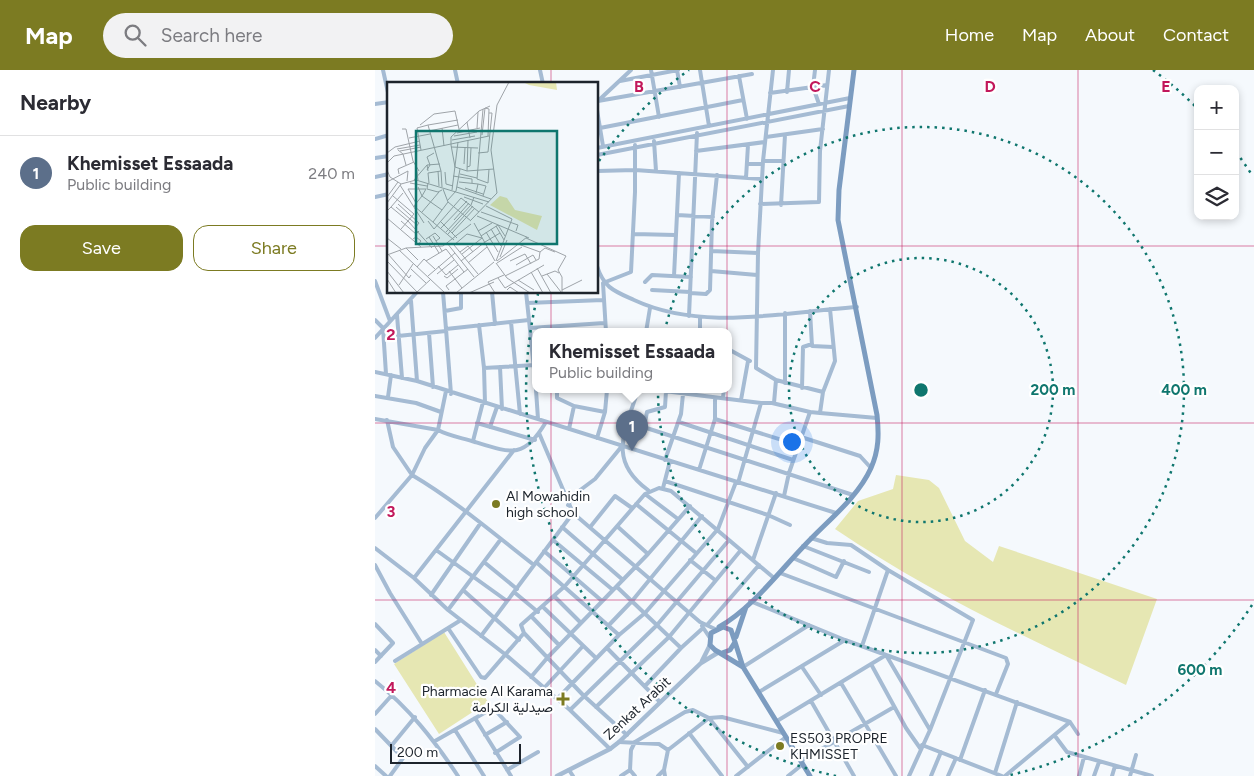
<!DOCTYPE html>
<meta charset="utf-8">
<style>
body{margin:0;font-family:Figtree,Vazirmatn,sans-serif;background:#f2f2f3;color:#2b2b33}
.controls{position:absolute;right:15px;top:15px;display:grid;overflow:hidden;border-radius:10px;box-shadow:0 2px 8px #0003}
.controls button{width:45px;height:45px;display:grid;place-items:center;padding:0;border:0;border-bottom:1px solid #e1e1e2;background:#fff;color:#2b2b33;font:25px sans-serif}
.scale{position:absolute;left:15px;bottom:12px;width:131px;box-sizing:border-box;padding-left:5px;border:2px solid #1d242c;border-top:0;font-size:14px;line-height:18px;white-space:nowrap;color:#1d242c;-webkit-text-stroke:4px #fff;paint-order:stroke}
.you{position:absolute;left:416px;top:371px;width:18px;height:18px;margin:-12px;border:4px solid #fff;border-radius:50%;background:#1a73e8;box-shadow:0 0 0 8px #1a73e833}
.badge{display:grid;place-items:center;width:32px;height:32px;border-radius:50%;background:#7c7b22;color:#fff;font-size:16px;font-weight:700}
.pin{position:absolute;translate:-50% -41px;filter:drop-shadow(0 1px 2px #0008)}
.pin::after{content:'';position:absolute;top:26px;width:18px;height:15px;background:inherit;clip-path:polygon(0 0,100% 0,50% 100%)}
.popup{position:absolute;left:157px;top:258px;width:200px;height:65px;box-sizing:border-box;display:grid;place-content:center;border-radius:10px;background:#fff;filter:drop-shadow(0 1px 4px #0005);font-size:16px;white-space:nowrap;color:#7c7c81}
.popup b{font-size:19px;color:#2b2b33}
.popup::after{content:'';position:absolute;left:50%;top:100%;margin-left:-10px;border:10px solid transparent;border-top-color:#fff}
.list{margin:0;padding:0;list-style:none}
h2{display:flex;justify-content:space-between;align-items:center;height:65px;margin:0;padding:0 20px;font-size:21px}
h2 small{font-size:16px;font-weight:400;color:#7c7c81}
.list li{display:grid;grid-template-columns:32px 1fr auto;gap:15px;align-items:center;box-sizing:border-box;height:75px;padding:0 20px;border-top:1px solid #e1e1e2}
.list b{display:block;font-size:19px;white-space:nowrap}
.list p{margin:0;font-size:16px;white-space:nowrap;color:#7c7c81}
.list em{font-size:16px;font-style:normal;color:#7c7c81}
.actions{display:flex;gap:10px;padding:15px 20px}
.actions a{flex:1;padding:11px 0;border:1px solid #7c7b22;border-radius:15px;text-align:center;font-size:18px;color:#7c7b22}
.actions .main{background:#7c7b22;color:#fff}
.icon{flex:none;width:28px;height:28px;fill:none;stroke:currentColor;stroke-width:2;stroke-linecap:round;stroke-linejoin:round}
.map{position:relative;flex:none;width:879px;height:706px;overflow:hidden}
header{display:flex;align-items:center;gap:30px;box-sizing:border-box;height:70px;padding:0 25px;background:#7c7b22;color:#fff}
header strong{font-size:24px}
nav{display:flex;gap:28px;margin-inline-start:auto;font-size:18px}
.search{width:350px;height:45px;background:#f2f2f3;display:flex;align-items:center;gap:12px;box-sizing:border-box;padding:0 18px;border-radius:28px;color:#7c7c81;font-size:19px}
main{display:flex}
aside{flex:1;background:#fff}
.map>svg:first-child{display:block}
</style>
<header>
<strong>Map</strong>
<div class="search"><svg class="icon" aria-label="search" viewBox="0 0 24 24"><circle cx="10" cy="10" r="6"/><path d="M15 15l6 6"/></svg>Search here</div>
<nav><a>Home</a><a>Map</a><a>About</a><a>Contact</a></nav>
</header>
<main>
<aside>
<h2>Nearby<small></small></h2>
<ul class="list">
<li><span class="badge" style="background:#5c6f8a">1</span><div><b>Khemisset Essaada</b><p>Public building</p></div><em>240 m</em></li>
</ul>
<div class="actions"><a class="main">Save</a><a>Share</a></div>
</aside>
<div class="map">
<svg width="879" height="706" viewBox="0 0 879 706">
<rect width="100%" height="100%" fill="#f5f9fd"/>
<path fill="#e6e7b3" d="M 521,405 L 554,410 L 564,418 L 590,471 L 618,492 L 624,476 L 782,529 L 751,615 C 650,567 553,522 460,459 L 483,431 L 518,419 Z
M 69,562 L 113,632 L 64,664 L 19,594 Z"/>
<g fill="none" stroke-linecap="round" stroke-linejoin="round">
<path stroke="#a5bbd3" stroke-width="4" d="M 8,0 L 14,27
M 80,0 L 83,14
M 165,0 L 168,14
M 276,0 L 284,47
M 302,0 L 305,17
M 325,0 L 334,56
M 398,0 L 388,91 L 383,183 L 381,298 L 401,310 L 448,322 L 460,291 L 455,239
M 440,0 L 438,17 L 444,34
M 364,6 L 372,49
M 245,11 L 303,0
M 412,22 L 414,0
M 395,23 L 452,15
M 224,30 L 256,0
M 223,31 L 377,4
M 0,34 L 14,32
M 222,40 L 228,76
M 225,58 L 368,30
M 391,67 L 448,59
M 0,69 L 14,65
M 279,71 L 281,101
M 222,78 L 475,28
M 321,81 L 390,72
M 222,85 L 474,36
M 0,88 L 14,86
M 388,91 L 408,91
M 372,94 L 388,94
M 222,101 L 260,100 L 387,109
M 0,107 L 14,104
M 371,108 L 373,75
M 0,127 L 14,124
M 385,134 L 444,132 L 445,81 L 454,0
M 406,135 L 410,65
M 302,145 L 338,147
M 259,164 L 300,165
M 336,181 L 383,183
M 222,196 C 229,218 239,221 259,230 C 328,262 409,242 482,237
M 336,201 L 382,205
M 299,206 L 304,103
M 0,211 L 15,251
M 270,212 L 277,205 L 316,207
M 277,220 L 315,222
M 68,222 L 71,259
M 117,222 L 120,254
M 151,222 L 154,250
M 315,223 L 331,224 L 335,220 L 337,152 L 342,105
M 36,231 L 42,311
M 152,233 L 228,230
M 70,241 L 86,238 L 86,222
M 435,241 L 437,276 L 458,277
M 410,243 L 410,313
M 22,245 L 27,308
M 314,246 L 322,63
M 0,250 L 8,258 L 11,304
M 136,252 L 145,344
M 104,255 L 109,298 L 110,333
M 155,258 L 229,253
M 231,262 L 228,213 L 256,202 L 260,122 L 260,75
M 271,262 L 275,238
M 325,262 L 325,247
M 54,263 L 58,317
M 23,266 L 71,261
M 0,268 L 42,222
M 353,279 L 375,291
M 125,297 L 127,339
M 109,298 L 161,295
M 0,302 L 42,311 L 461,443
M 427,318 L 428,277 L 437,274
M 161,320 L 163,349
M 182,320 L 182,328 L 199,336 L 230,342
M 263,320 C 250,361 232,390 273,420
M 281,320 L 386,333 L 363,413
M 71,321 L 63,360 C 74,366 88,368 100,372 C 138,384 149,388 171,352
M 76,324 L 71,259 L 154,250 L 161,319
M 0,326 L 41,333 L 66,342
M 13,327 L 16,305
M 348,327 L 349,320
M 366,330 L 373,291
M 386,333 L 397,333 L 435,342 L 414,403 L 409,426
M 399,333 L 401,310
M 435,342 L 445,343 L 448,322
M 445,343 L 502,348
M 0,349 L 63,360 L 50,378 L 37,405 C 81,431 119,464 159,495
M 340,349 L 423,375
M 253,352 L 478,425
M 304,352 L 418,390
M 102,353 L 160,370
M 115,357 L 122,337
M 269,357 L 272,342 L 290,337 L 291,321
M 194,359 L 199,336
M 164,363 L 198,443 L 325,552 L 340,559
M 426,367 L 485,386 L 496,398
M 222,368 L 230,342 L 232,320
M 98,371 L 108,332
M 290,390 L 306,344 L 308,324
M 324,400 L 340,349 L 340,328
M 290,411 L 393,445 L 415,455
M 288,418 L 295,391
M 270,424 L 303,449
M 261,434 L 321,483
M 193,435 L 200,424 L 220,409 L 247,376
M 0,448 L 37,405 L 18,377 L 12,350
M 216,456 L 240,426 L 257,438
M 187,457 L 248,510
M 243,457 L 273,484
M 436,468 L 452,473 L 476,475 L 513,500 L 598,550 L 555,660 L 534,706
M 178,470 L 238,520
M 428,476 L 494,502
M 0,478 L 39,508 L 73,540 L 131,585 L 195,640 L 235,679
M 61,480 L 132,531
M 169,481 L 227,531
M 418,488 L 461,507 L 469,491
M 315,490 L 340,510
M 378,490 L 401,423
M 109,492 L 142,519
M 161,492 L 244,565
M 0,495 L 15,523 L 47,574
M 405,503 L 631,588 L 633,594 L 621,624
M 39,508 L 139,380
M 242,517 L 306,578 L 270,616
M 88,520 L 144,570
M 139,522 L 163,542
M 56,525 L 105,454
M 179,526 L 206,553
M 375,531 L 470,570 L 695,652 L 703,664
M 168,537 L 221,588
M 73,540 L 126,469
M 156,546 L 184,575
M 0,554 L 18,573 L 0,592
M 234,555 L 257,531 L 327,446
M 332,555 L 384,495
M 327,556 L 335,568
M 73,558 L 106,607 L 110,608 L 149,563 L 146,555 L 190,516 L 270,424 L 284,418 L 296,421 L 399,508
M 149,563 L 208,625 L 252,665
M 106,566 L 198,443
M 487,576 L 513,500
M 232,578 L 285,632
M 306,578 L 328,558
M 0,580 L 6,586
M 20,591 L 86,550
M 496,594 L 531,658 L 545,678
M 368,597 L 434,555
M 427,597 L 446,625
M 156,607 L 173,587 L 273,484 L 315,436
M 0,611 C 34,638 59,670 83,706
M 466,613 L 521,706
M 169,618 L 208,576
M 384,622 L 470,570
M 182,629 L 244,565 L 270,543 L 343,459 L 361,412
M 436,631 L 479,706
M 221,637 L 294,567 L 366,480
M 195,640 L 282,555 L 354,470
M 0,644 L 17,625
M 100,648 L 136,706
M 402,651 L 511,585 L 555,660
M 0,659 L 28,688 L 15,706
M 80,660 L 109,706
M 314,663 L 347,706
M 110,665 L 132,652
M 680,666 L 692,682 L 777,706
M 60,671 L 118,638 L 145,667 L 120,683
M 244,672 L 284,674 L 293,680
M 17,675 L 40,647
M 547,675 L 627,706
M 585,690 L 610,620
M 426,691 L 519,637
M 0,696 L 11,706
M 132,700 L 163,682
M 194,700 L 198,706
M 620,703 L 642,632
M 246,706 L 255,700
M 260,706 L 255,700 L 256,680 L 260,672 L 310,642 L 318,640 L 334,648 L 373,697
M 283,706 L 289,700
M 290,706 L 289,700 L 293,680 L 334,648 L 347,647 L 408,663
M 361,706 L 411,667
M 413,706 L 428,694
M 556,706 L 566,682
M 573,706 L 581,688
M 630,706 L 695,652
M 704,706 L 709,687
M 719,706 L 724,692
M 737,706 L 740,696
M 755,706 L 761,685"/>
<path stroke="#a5bbd3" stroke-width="4.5" d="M 327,591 L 335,575
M 182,706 L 235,679 L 244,672 L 326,593 L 344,582"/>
<path stroke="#7c9cc0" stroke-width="5" d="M 344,557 C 377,538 403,503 429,476 C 452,451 482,429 496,398 C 504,380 504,364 502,345 L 463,150 L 464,120 L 479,0
M 361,567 L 371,537
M 360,572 L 368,597 L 435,706
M 347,583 L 355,580 L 360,572 L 356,560 L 348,557 L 336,563 L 335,575 L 340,580 L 368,597"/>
</g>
<path fill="none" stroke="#c2185b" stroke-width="1" stroke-opacity="0.55" d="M 176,0 L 176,14M 352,0 L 352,706M 527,0 L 527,706M 703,0 L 703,706M 0,176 L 14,176M 222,176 L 879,176M 176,222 L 176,706M 0,353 L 879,353M 0,530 L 879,530"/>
<g fill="none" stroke="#0f766e" stroke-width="2.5" stroke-dasharray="2.5 5">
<circle cx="546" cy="320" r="132"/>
<circle cx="546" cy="320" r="263"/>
<path d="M877 535A395 395 0 0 1 631 706M461 706A395 395 0 0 1 163 224M224 91A395 395 0 0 1 314 0M778 0A395 395 0 0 1 820 36M861 82A395 395 0 0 1 877 105"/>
</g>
<g fill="#7c7b22" stroke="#fff" stroke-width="2">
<circle cx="121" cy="434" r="5"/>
<path d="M185.5 621.5h5v5h5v5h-5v5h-5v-5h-5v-5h5z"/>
<circle cx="405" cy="676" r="5"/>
</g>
<g text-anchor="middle" stroke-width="4.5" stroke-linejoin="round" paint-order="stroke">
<g font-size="14" fill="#1d242c" stroke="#fff" text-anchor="start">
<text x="131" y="431">Al Mowahidin<tspan x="131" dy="16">high school</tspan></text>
<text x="178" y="626" text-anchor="end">Pharmacie Al Karama<tspan x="178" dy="16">صيدلية الكرامة</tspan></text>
<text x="415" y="673">ES503 PROPRE<tspan x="415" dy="16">KHMISSET</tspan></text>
</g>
<g font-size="14" fill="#1d242c" stroke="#fff">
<text transform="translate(262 638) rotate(-43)" y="5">Zenkat Arabit</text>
</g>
</g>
<g transform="translate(12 12)">
<rect width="211" height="211" fill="#f5f9fd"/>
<path d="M 136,0 L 169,0 L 170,8 L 142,3 ZM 113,114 L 120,116 L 128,128 L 155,134 L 150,148 L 103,123 Z" fill="#e6e7b3"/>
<path fill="none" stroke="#9fa4a9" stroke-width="1" d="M 103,24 L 92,29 L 64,55 L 64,63 L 68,85 L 80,89 L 107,87M 98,26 L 102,27 L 101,54M 96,27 L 90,97 L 101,101 L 102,87M 80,40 L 83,56M 33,43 L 47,32 L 68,29 L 72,47M 41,43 L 71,38M 55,46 L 57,64M 90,46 L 91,30M 15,47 L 19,47 L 26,79 L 32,89M 42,49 L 71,43M 70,51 L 93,46M 95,53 L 98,26M 67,54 L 90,50M 22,56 L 43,52M 65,58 L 88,54M 64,62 L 102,54M 64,65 L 91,66M 10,67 L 33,63M 11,68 L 16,72 L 19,83M 34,68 L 30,46 L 41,43 L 54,89M 13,69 L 34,65M 0,71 L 8,65 L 33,59M 91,71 L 101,70 L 105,31 L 102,31M 0,81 L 7,74 L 64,62M 77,82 L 78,66M 29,83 L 31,98M 80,85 L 83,84 L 84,66M 0,88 L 3,95 L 14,102M 40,88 L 43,83 L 40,75 L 47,71M 41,89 L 40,83 L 53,82M 51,89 L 52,104M 80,89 L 81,58M 58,90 L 59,102 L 66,104M 12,92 L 11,87 L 27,80M 73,92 L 90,96M 66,94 L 85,97 L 85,101M 27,98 L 40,83M 0,100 L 21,89 L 20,99M 72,100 L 91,102 L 89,111M 23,101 L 40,104M 41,101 L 40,107 L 51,110 L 55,108M 42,101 L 41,91 L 54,89 L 55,105M 91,102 L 99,104 L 96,114M 13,103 L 37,141M 31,105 L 35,114 L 27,124 L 67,158M 70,105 L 104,117M 78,106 L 96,112M 21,107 L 39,107 L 35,114 L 55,128M 21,107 L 29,121M 56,107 L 61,120 L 84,139M 65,108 L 71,60M 6,114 L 27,132 L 14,147M 0,115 L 11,100M 77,115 L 96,122M 60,119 L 69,109 L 73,87M 0,121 L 14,102 L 29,98 L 102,120M 11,122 L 32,141 L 28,146M 99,124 L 125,137 L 109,179M 4,125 L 16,111M 9,125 L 30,143M 0,129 L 4,125 L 21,139 L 45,166M 35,130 L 52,110M 94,130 L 131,143 L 129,149M 90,134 L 142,156M 0,136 L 34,165M 67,138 L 82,121M 84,138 L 110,111 L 104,68 L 110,23 L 122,0M 14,139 L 29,152 L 32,149M 41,139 L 47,147 L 74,116 L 92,130M 53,139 L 70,156M 46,140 L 61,120M 87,141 L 108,179M 109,144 L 117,158M 54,146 L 80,119M 104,147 L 114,164M 91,149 L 105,141M 59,150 L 84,123 L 87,115M 99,150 L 111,170M 65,151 L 88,126M 61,152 L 86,124M 46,154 L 55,169M 94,154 L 111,143 L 118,154M 42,155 L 52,171M 0,156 L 14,167M 139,156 L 179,174 L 171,188 L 175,195 L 175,211M 26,157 L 29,155 L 34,159 L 31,163M 39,157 L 48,151 L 53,156 L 49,159M 98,160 L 113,151M 60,161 L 87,195M 131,162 L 153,170 L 158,166 L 168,170M 67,163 L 91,192M 67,163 L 80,152 L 95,156M 19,166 L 31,178M 12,168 L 58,211M 73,170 L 81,164 L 86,170M 1,172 L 22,196 L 24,193M 75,172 L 95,156M 0,173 L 19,166 L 56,164 L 84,142M 113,175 L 120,158M 0,179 L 31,211M 39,179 L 59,167 L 77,190M 74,179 L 98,160M 110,179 L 140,155M 123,179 L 138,172 L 144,182M 81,181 L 100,165M 109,181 L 120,196 L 143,211M 110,181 L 135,165M 129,183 L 146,173 L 149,178M 51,184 L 59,193 L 71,183M 30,185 L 37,177 L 48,187M 150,186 L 164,211M 24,187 L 39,201M 0,189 L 17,211M 62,189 L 75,206M 144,190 L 156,211M 50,192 L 67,178M 160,192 L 174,210M 41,194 L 68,171M 57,194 L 60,196 L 71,187M 118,194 L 152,177 L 153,170M 155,194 L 168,189 L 172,191M 111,196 L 118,206 L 157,183M 0,197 L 9,211M 131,198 L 147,208M 12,203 L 26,182M 62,208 L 59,204 L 81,187M 120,208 L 123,205 L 132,211M 175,208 L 195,198M 29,211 L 44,197M 69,211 L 107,180M 82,211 L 107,200M 108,211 L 101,200 L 117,193"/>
<path fill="#0f766e" fill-opacity="0.15" stroke="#0f766e" stroke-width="2.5" d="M 29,49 L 170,49 L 170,162 L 29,162 Z"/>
<rect width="211" height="211" fill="none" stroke="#1d242c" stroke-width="2.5"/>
</g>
<g font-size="16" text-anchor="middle" font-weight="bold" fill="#c2185b" stroke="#fff" stroke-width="4.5" stroke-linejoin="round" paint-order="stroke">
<text x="264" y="22">B</text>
<text x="440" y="22">C</text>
<text x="615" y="22">D</text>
<text x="791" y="22">E</text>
<text x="16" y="270">2</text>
<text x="16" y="447">3</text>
<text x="16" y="623">4</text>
</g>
<circle cx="546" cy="320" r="8" fill="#0f766e" stroke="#fff" stroke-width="2.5"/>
<g font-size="15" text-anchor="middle" font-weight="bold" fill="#0f766e" stroke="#fff" stroke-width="4.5" stroke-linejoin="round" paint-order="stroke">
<text x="678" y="325">200 m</text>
<text x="809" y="325">400 m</text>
<text x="825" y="605">600 m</text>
</g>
</svg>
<div class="controls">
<button>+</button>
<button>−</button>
<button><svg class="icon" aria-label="layers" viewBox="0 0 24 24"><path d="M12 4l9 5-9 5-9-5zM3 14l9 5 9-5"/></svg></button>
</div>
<div class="scale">200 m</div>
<div class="you"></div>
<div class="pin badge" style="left:257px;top:381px;background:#5c6f8a">1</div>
<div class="popup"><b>Khemisset Essaada</b>Public building</div>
</div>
</main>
